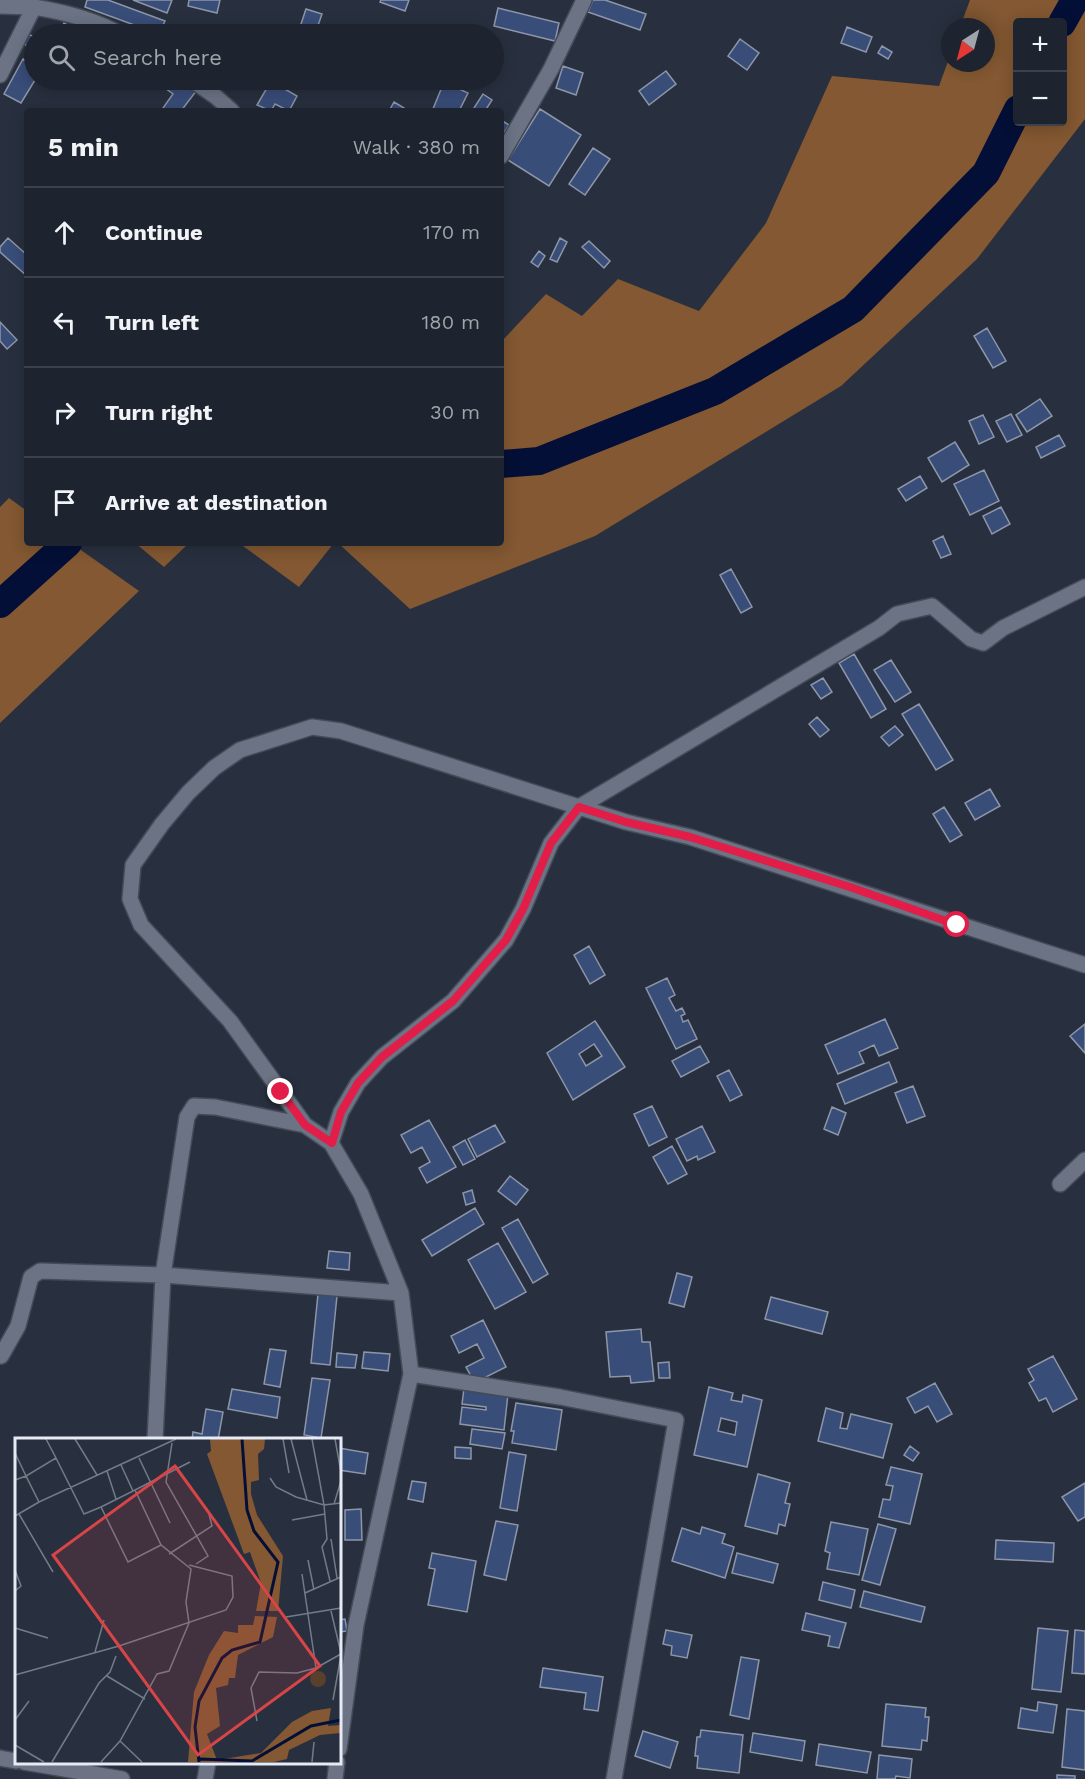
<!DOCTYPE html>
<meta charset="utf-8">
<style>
body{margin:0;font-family:"Work Sans",sans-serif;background:#262c37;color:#f1f3f6}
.controls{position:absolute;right:18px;top:18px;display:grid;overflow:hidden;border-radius:6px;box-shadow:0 3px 15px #0003}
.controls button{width:54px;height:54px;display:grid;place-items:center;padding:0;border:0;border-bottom:2px solid #3c414b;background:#1e242f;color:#f1f3f6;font:30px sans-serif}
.compass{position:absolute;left:941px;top:18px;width:54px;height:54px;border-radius:50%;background:#1e242f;box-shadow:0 3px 15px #0003;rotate:216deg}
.stop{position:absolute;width:18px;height:18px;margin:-14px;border:4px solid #e11d48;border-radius:50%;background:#fff}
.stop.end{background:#e11d48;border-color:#fff;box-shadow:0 2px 6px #0008}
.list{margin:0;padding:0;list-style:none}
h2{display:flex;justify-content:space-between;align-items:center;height:78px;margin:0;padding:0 24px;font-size:26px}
h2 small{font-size:20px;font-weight:400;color:#a1a4aa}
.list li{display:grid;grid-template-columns:39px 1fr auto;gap:18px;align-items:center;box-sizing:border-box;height:90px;padding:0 24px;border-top:2px solid #3c414b}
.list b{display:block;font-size:22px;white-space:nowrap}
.list em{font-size:20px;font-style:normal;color:#a1a4aa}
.icon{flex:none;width:33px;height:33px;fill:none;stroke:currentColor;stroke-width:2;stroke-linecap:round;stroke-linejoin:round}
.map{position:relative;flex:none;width:1085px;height:1779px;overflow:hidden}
.search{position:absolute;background:#1e242f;box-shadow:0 3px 15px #0003;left:24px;top:24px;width:480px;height:66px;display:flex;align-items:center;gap:15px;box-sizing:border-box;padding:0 21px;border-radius:33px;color:#a1a4aa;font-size:22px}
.panel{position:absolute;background:#1e242f;box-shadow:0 3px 15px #0003;left:24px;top:108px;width:480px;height:438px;border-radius:6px}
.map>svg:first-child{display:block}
</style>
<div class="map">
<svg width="1085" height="1779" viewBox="0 0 1085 1779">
<rect width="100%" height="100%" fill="#28303f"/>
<path fill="#835832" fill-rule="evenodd" d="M 970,0 L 1085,0 L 1085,119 L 977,259 L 841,386 L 595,536 L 410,609 L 338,543 L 501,543 L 501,342 L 546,294 L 582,316 L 618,279 L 699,311 L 766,223 L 832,76 L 939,86 L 950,56 L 950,63 L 986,63 L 986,27 L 960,27 ZM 1062,22 L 1062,122 L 1018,122 L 1018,22 Z
M 9,498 L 27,511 L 27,543 L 71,543 L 139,591 L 0,723 L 0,507 Z
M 135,543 L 189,543 L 164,567 Z
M 239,543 L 334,543 L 299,587 Z"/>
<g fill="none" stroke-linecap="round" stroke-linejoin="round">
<path stroke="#030f36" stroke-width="28" d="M 1062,23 L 1075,0
M 501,464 L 539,461 L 715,391 L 853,309 L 986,173 L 1018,109
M 0,604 L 68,543"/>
</g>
<path fill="#394d79" stroke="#8d96a8" stroke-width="1.5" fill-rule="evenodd" d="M 87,0 L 108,0 L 165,21 L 159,34 L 85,7 Z
M 133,0 L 172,0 L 167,13 Z
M 189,0 L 220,0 L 217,13 L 188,6 Z
M 381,0 L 409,0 L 405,11 L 380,2 Z
M 593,0 L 605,0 L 646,14 L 640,30 L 588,12 Z
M 498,8 L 559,23 L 555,41 L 494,26 Z
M 306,9 L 322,14 L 315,34 L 299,30 Z
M 64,23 L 79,32 L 77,34 L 57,34 Z
M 847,27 L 872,37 L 866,52 L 841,43 Z
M 29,35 L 34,36 L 34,48 L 30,49 L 25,44 L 26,37 Z
M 740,39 L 759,53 L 747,70 L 728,56 Z
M 882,46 L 892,52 L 888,59 L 878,53 Z
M 23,59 L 34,65 L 35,80 L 21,103 L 4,94 Z
M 563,66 L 583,73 L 576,95 L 556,88 Z
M 666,71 L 676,84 L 649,105 L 639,91 Z
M 154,80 L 182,80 L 197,90 L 181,111 L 167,111 L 163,108 L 173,94 Z
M 271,81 L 297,96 L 289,111 L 275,104 L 271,111 L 257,105 Z
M 444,82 L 468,93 L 459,111 L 437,111 L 433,109 Z
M 483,94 L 492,100 L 485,111 L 472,111 Z
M 394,102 L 409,111 L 389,111 Z
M 540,109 L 581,135 L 549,186 L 508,160 Z
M 501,120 L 509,125 L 501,138 Z
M 593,148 L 610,159 L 585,195 L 569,184 Z
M 8,238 L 27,255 L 27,276 L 0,252 L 0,247 Z
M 560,238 L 567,242 L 557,262 L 550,259 Z
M 589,241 L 610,261 L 604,268 L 582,247 Z
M 539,251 L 545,256 L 538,267 L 531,262 Z
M 0,322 L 17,340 L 7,349 L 0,341 Z
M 987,328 L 1006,361 L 993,368 L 974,336 Z
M 1040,399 L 1052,416 L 1027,432 L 1016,415 Z
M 1011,414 L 1022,435 L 1007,442 L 996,421 Z
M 983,415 L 994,437 L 979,444 L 969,421 Z
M 1059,435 L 1065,446 L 1041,458 L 1036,447 Z
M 955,442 L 969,465 L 942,482 L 928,458 Z
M 984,470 L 999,501 L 970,515 L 954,484 Z
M 920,476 L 927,488 L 906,501 L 898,489 Z
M 1001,507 L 1010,524 L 992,534 L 983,516 Z
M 943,536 L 951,554 L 941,558 L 933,541 Z
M 731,569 L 752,607 L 741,613 L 720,575 Z
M 854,654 L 886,709 L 871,718 L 839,663 Z
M 891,660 L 911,692 L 895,702 L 874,670 Z
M 823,678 L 832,692 L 821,699 L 811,685 Z
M 919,704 L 953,760 L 936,770 L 902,714 Z
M 817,717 L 829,730 L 820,737 L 809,724 Z
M 895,726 L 903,735 L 889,746 L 881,737 Z
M 990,789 L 1000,806 L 975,820 L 965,803 Z
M 944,807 L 962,835 L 950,842 L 933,814 Z
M 589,946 L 605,975 L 590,984 L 574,955 Z
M 667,978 L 675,995 L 669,998 L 676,1011 L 682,1008 L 685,1014 L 681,1016 L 683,1022 L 688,1020 L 697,1039 L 676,1049 L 646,988 Z
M 885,1019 L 898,1048 L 879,1056 L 874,1045 L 859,1052 L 864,1063 L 838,1074 L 825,1045 Z
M 595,1021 L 625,1067 L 573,1100 L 547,1053 ZM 594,1044 L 602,1056 L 586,1066 L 579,1054 Z
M 1085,1024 L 1085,1053 L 1070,1036 Z
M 700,1046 L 709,1062 L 681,1077 L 672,1061 Z
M 889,1062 L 897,1082 L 845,1104 L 837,1084 Z
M 729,1070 L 742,1095 L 730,1101 L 717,1076 Z
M 913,1086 L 925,1116 L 907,1123 L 895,1093 Z
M 652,1106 L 667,1137 L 649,1146 L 634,1114 Z
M 832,1107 L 846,1113 L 838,1135 L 824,1129 Z
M 429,1120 L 456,1167 L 427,1183 L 419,1168 L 430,1162 L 422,1147 L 411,1153 L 401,1135 Z
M 495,1125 L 505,1142 L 477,1157 L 468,1139 Z
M 702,1126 L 715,1152 L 698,1160 L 697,1156 L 687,1161 L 676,1139 Z
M 465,1140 L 475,1159 L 463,1165 L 453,1147 Z
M 672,1146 L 687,1174 L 668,1184 L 653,1157 Z
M 510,1176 L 528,1190 L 516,1205 L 498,1191 Z
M 472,1190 L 475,1202 L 466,1205 L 463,1193 Z
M 475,1208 L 484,1224 L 432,1256 L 422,1240 Z
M 518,1219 L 548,1274 L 533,1283 L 502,1228 Z
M 498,1243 L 526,1292 L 495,1309 L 468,1260 Z
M 329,1251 L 350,1253 L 349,1270 L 327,1268 Z
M 677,1273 L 692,1277 L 684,1307 L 669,1303 Z
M 318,1294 L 337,1296 L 330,1365 L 311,1363 Z
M 771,1297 L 828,1312 L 822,1334 L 765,1319 Z
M 483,1320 L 506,1367 L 482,1379 L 471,1376 L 466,1367 L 484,1358 L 477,1344 L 459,1353 L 451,1336 Z
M 641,1329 L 642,1342 L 650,1342 L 654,1381 L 631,1383 L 630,1376 L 610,1377 L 606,1332 Z
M 270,1349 L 286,1351 L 280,1387 L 264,1384 Z
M 364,1352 L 390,1354 L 388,1371 L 362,1368 Z
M 337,1353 L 357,1355 L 355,1368 L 336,1367 Z
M 1053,1356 L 1077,1399 L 1053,1412 L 1046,1398 L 1039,1401 L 1029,1383 L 1034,1380 L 1028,1369 Z
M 669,1362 L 670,1378 L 659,1378 L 658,1363 Z
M 312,1378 L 330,1380 L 321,1438 L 304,1435 Z
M 935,1383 L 952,1414 L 937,1422 L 928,1406 L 915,1413 L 907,1398 Z
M 709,1387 L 733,1393 L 731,1400 L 742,1402 L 743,1395 L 762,1400 L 747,1467 L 694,1455 ZM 721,1418 L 737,1422 L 735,1435 L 718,1431 Z
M 464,1388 L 508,1394 L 504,1430 L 460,1424 L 462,1407 L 486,1410 L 486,1407 L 462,1404 Z
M 232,1389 L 280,1397 L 277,1418 L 228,1409 Z
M 516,1403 L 562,1410 L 556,1450 L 512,1443 L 514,1431 L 511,1431 Z
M 826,1408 L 843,1413 L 840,1428 L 847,1429 L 851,1414 L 892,1424 L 883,1458 L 818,1441 Z
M 206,1409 L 223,1412 L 218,1440 L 192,1440 L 193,1432 L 202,1434 Z
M 472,1429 L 505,1433 L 502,1449 L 470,1444 Z
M 910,1446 L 919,1453 L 913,1461 L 904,1455 Z
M 455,1447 L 471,1448 L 471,1459 L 455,1458 Z
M 339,1448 L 368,1453 L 365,1474 L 339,1470 Z
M 509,1452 L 526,1455 L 517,1511 L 500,1508 Z
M 891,1467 L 922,1474 L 910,1524 L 879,1517 L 883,1499 L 890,1500 L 893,1486 L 886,1485 Z
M 758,1474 L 790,1483 L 785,1503 L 790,1504 L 785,1526 L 779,1524 L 777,1534 L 745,1526 Z
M 412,1481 L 426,1483 L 423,1502 L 408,1499 Z
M 1085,1483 L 1085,1517 L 1078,1521 L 1062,1497 Z
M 361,1509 L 362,1540 L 345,1540 L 345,1510 Z
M 496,1521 L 518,1525 L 506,1580 L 484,1575 Z
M 831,1522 L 868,1529 L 859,1575 L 827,1569 L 830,1553 L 825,1551 Z
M 878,1524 L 896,1529 L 880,1585 L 862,1580 Z
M 702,1527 L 725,1534 L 722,1543 L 734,1547 L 725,1578 L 672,1561 L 682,1528 L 700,1534 Z
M 996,1540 L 1054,1543 L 1053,1562 L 995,1559 Z
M 432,1553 L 476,1561 L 467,1612 L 428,1605 L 435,1569 L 429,1568 Z
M 737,1553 L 778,1564 L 773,1583 L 732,1573 Z
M 823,1582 L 855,1590 L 851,1608 L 819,1600 Z
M 864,1591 L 925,1607 L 921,1622 L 860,1607 Z
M 806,1613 L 846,1623 L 839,1648 L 828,1646 L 830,1636 L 802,1630 Z
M 345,1619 L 347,1631 L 339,1632 L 339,1620 Z
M 1038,1628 L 1068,1631 L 1061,1692 L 1032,1689 Z
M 666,1630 L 692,1635 L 687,1658 L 671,1655 L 672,1646 L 663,1644 Z
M 1075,1630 L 1085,1631 L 1085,1674 L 1072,1673 Z
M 741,1657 L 759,1660 L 749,1719 L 730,1715 Z
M 543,1668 L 603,1677 L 598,1711 L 584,1709 L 586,1693 L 540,1687 Z
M 1038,1702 L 1057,1705 L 1053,1733 L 1018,1728 L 1021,1708 L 1037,1711 Z
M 886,1704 L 926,1708 L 925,1717 L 929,1717 L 927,1741 L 922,1740 L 921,1750 L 882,1746 Z
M 1067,1709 L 1085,1711 L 1085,1770 L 1062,1767 Z
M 701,1730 L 743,1735 L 739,1773 L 697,1768 L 698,1756 L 695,1756 L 697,1737 L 700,1737 Z
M 643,1731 L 678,1742 L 670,1768 L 635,1756 Z
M 753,1733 L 805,1741 L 802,1761 L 750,1752 Z
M 819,1744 L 871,1752 L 867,1773 L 816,1765 Z
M 879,1755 L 912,1759 L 910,1778 L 896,1776 L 895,1779 L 877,1779 Z
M 1057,1775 L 1075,1776 L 1075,1779 L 1057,1779 Z"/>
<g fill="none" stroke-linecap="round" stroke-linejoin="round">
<g stroke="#444b57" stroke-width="18">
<path id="minor" d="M 0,6 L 34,7 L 0,75
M 34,7 C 65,12 93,19 120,34
M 192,80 L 215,96 L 232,111
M 501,156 L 551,69 L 584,0
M 331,1143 L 305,1125 L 230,1021 L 141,925 L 130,899 L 133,865 L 162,824 L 188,793 L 214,768 L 240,750 L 312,727 L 341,731 L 626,822 L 690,837 L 1085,965
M 1060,1184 L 1085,1160
M 1,1356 L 18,1326 L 31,1277 L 40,1271 L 163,1275 L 401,1293
M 155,1440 L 163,1275 L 187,1117 L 194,1106 L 215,1107 L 305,1125
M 339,1749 L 356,1625 L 411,1374
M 0,1758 L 16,1761
M 24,1762 L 122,1779
M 205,1779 L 208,1762
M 335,1779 L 337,1762
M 614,1779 L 676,1420 L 560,1397 L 411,1374 L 401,1293 L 361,1194 L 331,1143 L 341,1112 L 358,1083 L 382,1057 L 453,1001 L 506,940 L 523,909 L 551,843 L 579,807 L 879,628 L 897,614 L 932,606 L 971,639 L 983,643 L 1003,628 L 1085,587"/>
</g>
<use href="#minor" stroke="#6b7385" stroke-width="15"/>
</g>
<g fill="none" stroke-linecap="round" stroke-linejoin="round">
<path stroke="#e11d48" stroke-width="8" d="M 281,1092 L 305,1125 L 332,1143 L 341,1112 L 358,1083 L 382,1057 L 453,1001 L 506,940 L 523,909 L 551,843 L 579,807 L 626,822 L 690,837 L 850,887 L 957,925"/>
</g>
<g transform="translate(15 1438)">
<rect width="326" height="326" fill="#28303f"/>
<path d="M295 241a8 8 0 1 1 16 0a8 8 0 1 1-16 0Z" fill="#59402a"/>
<path d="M 195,1 L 250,1 L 249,11 L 243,16 L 244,42 L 236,44 L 236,56 L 242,77 L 268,118 L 263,173 L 241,173 L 246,145 L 235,114 L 229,116 L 192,16 L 196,13 ZM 240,178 L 262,179 L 258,199 L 223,217 L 220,240 L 214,240 L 213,247 L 201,250 L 205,288 L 192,296 L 202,322 L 246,315 L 277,284 L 297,273 L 316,270 L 313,288 L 325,287 L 325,295 L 305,297 L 274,312 L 272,321 L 259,324 L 173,324 L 179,254 L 194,217 L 209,193 L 223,195 L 223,187 L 238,187 Z" fill="#835832"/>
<path fill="none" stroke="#030f36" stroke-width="3" d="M 185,321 L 237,323 L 296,288 L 326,282M 184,324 L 180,289 L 184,263 L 207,220 L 217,212 L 245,204 L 263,124 L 239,93 L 232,72 L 227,1"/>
<path fill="none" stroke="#747b88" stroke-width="1.5" d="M 31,1 L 41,20 L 11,38 L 24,64 L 161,1M 60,1 L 82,37M 268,1 L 274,35M 276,1 L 292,62M 320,1 L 326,34M 157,5 L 151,44 L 193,118 L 181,126M 0,15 L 11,38 L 0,42M 41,20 L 69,76 L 86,69 L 113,124 L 146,107 L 176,131 L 171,164 L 174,185 L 154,233 L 142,236 L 105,303 L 86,324M 124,20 L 155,85M 106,27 L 118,53M 92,33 L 101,61M 255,40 L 261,49 L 281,59 L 309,67 L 297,1M 120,52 L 175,24M 319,66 L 326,43M 86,69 L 120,52 L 146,107M 4,76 L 38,134M 0,78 L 24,64M 277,82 L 310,76M 316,101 L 322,140M 154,116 L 197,88 L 194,76M 293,122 L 299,152M 0,132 L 6,148 L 0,153M 287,136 L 301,230 L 326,216M 315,143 L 307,109 L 312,101 L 309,67 L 326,65M 290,155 L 326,139M 316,173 L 326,215M 271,179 L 326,170M 0,190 L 33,200M 80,214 L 89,182M 0,237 L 104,208 L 211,172 L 218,159 L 217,138 L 174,127M 92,238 L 130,261M 318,262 L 326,217M 0,282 L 14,263M 242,283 L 236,250 L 244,234 L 282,235 L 301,230M 105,303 L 127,324M 0,307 L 29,324M 37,324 L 84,245 L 95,234 L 101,218M 297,324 L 299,304"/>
<path fill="#d84547" fill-opacity="0.15" stroke="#d84547" stroke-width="3" d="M 160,28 L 305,228 L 183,317 L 38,117 Z"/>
<rect width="326" height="326" fill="none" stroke="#e6ebf5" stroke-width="3"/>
</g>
</svg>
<div class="controls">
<button>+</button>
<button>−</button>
</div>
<svg class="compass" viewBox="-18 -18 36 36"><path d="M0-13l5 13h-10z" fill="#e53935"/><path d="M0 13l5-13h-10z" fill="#a1a4aa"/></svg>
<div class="stop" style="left:957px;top:925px"></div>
<div class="stop end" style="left:281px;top:1092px"></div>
<div class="search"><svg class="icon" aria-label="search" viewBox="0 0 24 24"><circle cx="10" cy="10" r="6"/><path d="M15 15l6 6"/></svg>Search here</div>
<section class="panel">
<h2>5 min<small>Walk · 380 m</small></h2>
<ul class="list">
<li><svg class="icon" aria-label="ahead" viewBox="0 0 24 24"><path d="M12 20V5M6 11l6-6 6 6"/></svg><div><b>Continue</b></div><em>170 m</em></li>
<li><svg class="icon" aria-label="left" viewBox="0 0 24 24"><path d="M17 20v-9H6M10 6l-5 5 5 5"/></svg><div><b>Turn left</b></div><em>180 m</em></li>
<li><svg class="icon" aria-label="right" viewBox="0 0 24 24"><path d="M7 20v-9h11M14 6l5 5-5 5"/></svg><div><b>Turn right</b></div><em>30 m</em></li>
<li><svg class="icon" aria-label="arrive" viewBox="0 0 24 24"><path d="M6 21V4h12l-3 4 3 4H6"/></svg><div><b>Arrive at destination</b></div></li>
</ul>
</section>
</div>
